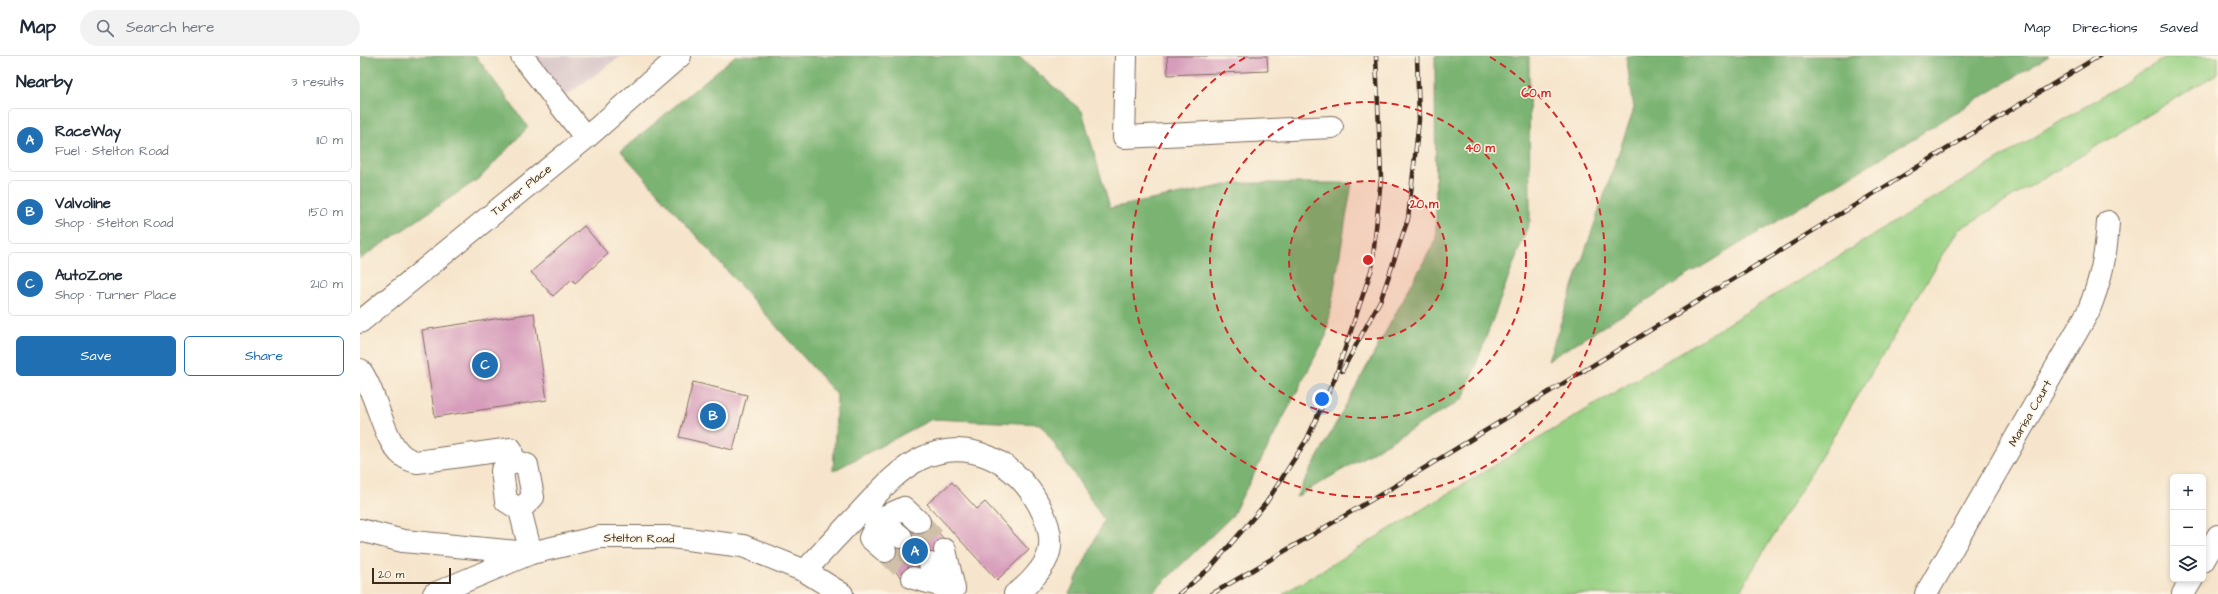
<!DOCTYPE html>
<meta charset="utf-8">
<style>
body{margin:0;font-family:"Architects Daughter",sans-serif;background:#f2f2f3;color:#1f2937}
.controls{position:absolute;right:12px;bottom:12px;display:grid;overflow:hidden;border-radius:6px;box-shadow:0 2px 6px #0003}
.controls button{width:36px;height:36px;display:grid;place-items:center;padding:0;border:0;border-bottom:1px solid #e0e1e3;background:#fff;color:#1f2937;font:20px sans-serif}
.scale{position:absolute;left:12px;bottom:10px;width:79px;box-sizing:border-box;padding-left:4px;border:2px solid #3b2a1e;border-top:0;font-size:11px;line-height:14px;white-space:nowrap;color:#3b2a1e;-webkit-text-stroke:3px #fcf5e5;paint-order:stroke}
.you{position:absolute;left:962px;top:343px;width:14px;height:14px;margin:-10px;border:3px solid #fff;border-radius:50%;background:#1a73e8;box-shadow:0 0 0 6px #1a73e833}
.badge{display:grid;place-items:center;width:26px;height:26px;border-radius:50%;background:#1f6fb2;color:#fff;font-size:13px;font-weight:700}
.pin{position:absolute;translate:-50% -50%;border:2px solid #fff;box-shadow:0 1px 4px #0006}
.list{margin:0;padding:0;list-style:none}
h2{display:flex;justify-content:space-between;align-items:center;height:52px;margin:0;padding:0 16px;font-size:17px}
h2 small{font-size:13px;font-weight:400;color:#747a83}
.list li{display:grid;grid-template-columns:26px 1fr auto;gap:12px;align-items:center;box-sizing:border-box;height:64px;margin:0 8px 8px;padding:0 8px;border:1px solid #e0e1e3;border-radius:6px}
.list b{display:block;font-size:15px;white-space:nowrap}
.list p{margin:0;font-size:13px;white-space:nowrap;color:#747a83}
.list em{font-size:13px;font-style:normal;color:#747a83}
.actions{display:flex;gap:8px;padding:12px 16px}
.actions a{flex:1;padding:9px 0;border:1px solid #1f6fb2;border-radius:6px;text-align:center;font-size:14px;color:#1f6fb2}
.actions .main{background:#1f6fb2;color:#fff}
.icon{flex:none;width:22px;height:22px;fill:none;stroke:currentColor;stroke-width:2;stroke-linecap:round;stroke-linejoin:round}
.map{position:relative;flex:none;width:1858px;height:538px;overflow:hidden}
header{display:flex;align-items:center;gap:24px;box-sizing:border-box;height:56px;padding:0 20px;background:#fff;border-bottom:1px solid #e0e1e3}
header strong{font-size:19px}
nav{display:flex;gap:22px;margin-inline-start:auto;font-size:14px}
.search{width:280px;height:36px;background:#f2f2f3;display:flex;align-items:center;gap:10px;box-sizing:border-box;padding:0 14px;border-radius:22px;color:#747a83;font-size:15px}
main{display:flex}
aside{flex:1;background:#fff}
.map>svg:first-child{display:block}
</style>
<header>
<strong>Map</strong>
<div class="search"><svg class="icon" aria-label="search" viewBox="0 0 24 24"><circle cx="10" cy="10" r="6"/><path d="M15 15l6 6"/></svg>Search here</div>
<nav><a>Map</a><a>Directions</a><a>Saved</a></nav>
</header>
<main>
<aside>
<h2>Nearby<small>3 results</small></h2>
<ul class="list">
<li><span class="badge">A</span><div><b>RaceWay</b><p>Fuel · Stelton Road</p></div><em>110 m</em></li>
<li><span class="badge">B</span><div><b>Valvoline</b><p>Shop · Stelton Road</p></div><em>150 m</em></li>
<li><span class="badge">C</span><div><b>AutoZone</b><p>Shop · Turner Place</p></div><em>210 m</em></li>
</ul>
<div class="actions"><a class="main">Save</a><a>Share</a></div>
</aside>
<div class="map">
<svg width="1858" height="538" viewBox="0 0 1858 538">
<rect width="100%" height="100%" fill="#fcf5e5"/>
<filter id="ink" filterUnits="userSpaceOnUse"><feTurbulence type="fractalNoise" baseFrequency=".025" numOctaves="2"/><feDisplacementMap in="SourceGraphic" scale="8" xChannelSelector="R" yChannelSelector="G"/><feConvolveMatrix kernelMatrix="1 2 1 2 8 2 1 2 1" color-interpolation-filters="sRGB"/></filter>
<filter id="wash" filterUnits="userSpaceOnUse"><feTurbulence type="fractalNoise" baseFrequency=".012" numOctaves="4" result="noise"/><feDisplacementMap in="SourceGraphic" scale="16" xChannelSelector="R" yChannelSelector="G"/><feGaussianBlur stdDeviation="0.9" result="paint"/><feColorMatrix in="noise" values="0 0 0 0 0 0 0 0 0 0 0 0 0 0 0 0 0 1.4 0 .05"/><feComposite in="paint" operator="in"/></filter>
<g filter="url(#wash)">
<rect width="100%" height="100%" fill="#f6e5cc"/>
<path fill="#d2bec4" d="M 172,0 L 261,0 L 203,42 Z"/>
<path fill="#98d184" stroke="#6a7e51" d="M 1808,0 L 1858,0 L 1858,17 L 1598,174 L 1378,538 L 923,538 Z"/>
<path fill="#7ab372" stroke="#5a6e48" d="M 0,0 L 116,0 L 168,71 L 121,121 L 0,203 Z
M 375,0 L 658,0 L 722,55 L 750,152 L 877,127 L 992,127 L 966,280 L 872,460 L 791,538 L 709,538 L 744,464 L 681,368 L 572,363 L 473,415 L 477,339 L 261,95 Z
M 1075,0 L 1169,0 L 1170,164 L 1103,343 L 936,441 L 1076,183 Z
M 1266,0 L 1689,0 L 1188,304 L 1274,52 Z"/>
<g id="blocks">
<path fill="#d79cbb" d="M 807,0 L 907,0 L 908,15 L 808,19 Z
M 224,170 L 248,198 L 215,227 L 212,223 L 193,240 L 171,216 Z
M 174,257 L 187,344 L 75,361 L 62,274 Z
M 333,326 L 387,339 L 373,394 L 319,381 Z
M 592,426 L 617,453 L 625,446 L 669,494 L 637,524 L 567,448 Z
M 565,461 L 590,490 L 546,528 L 521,498 Z"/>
</g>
</g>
<g filter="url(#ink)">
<use href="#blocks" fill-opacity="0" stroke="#7c6b5b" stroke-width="1"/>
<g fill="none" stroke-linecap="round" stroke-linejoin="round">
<path stroke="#d1c0a9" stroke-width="22" stroke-dasharray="22 11" stroke-linecap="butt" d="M 559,466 L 585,494
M 541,481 L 570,508
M 525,495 L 553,522"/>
<g stroke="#7c6b5b" stroke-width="24">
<path id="minor" d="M 162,0 L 226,82
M 766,0 L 764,81 L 972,71
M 0,266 L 226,82 L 320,0
M 0,314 C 17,337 23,385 43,400 C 47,403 52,405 57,406 L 151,393 L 153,404
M 153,404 L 167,409 L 173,441 L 160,454 L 146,445 L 142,415 Z
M 160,454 L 171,497
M 510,455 L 541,481
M 525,495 L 510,482 L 519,463 L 544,452 L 559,466
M 1843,505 L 1858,480
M 570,508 L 594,533
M 445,515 C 463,495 482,475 501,455 C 519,436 536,415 560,403 C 608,380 655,405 679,449 C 686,462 693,481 689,496 C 686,510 667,531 655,538
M 553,522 L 594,533 L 585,494
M 1566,538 L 1728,256 C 1741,224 1746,200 1748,166
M 1823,538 L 1832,523"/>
</g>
<g stroke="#7c6b5b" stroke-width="24">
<path id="major" d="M 0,474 L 43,485 L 168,497
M 74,538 L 171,497 L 239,481 L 311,481 L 383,490 L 445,515 L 482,538"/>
</g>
<use href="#minor" stroke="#fff" stroke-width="22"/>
<use href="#major" stroke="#fff" stroke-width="22"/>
<g stroke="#3b2a1e" stroke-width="4.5">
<path id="rail" d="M 982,315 L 1021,243 L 1048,163 L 1059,64 L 1057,0
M 819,538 L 851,511 L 906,447 L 947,383 L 975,322 L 1012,212 L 1021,122 L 1016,0
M 852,538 L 1035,430 L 1739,0"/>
</g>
<use href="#rail" stroke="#fcf5e5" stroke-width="3" stroke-dasharray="9" stroke-linecap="butt"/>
</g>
</g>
<circle cx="1008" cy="204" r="79" fill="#d62828" fill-opacity=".12"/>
<g fill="none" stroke="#d62828" stroke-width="2" stroke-dasharray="7 5">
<circle cx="1008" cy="204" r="79"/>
<circle cx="1008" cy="204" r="158"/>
<path d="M1130 1A237 237 0 1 1 886 1"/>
</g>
<g text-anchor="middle" stroke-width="3" stroke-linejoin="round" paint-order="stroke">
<g font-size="12" fill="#3b2a1e" stroke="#fcf5e5">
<text transform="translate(161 134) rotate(-39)" y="4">Turner Place</text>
<text transform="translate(1670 357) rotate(-60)" y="4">Marisa Court</text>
<text transform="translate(279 482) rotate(1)" y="4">Stelton Road</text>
</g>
</g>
<circle cx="1008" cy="204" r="6" fill="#d62828" stroke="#fcf5e5" stroke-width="2"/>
<g font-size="12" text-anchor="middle" font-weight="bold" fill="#d62828" stroke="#fcf5e5" stroke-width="3" stroke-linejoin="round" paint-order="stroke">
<text x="1176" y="41">60 m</text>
<text x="1120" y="96">40 m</text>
<text x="1064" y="152">20 m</text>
</g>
</svg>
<div class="controls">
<button>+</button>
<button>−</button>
<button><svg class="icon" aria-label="layers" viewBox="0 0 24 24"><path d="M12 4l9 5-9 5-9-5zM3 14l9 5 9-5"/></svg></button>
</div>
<div class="scale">20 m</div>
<div class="you"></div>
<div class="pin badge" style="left:555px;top:495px">A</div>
<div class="pin badge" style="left:353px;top:360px">B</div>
<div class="pin badge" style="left:125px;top:309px">C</div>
</div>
</main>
